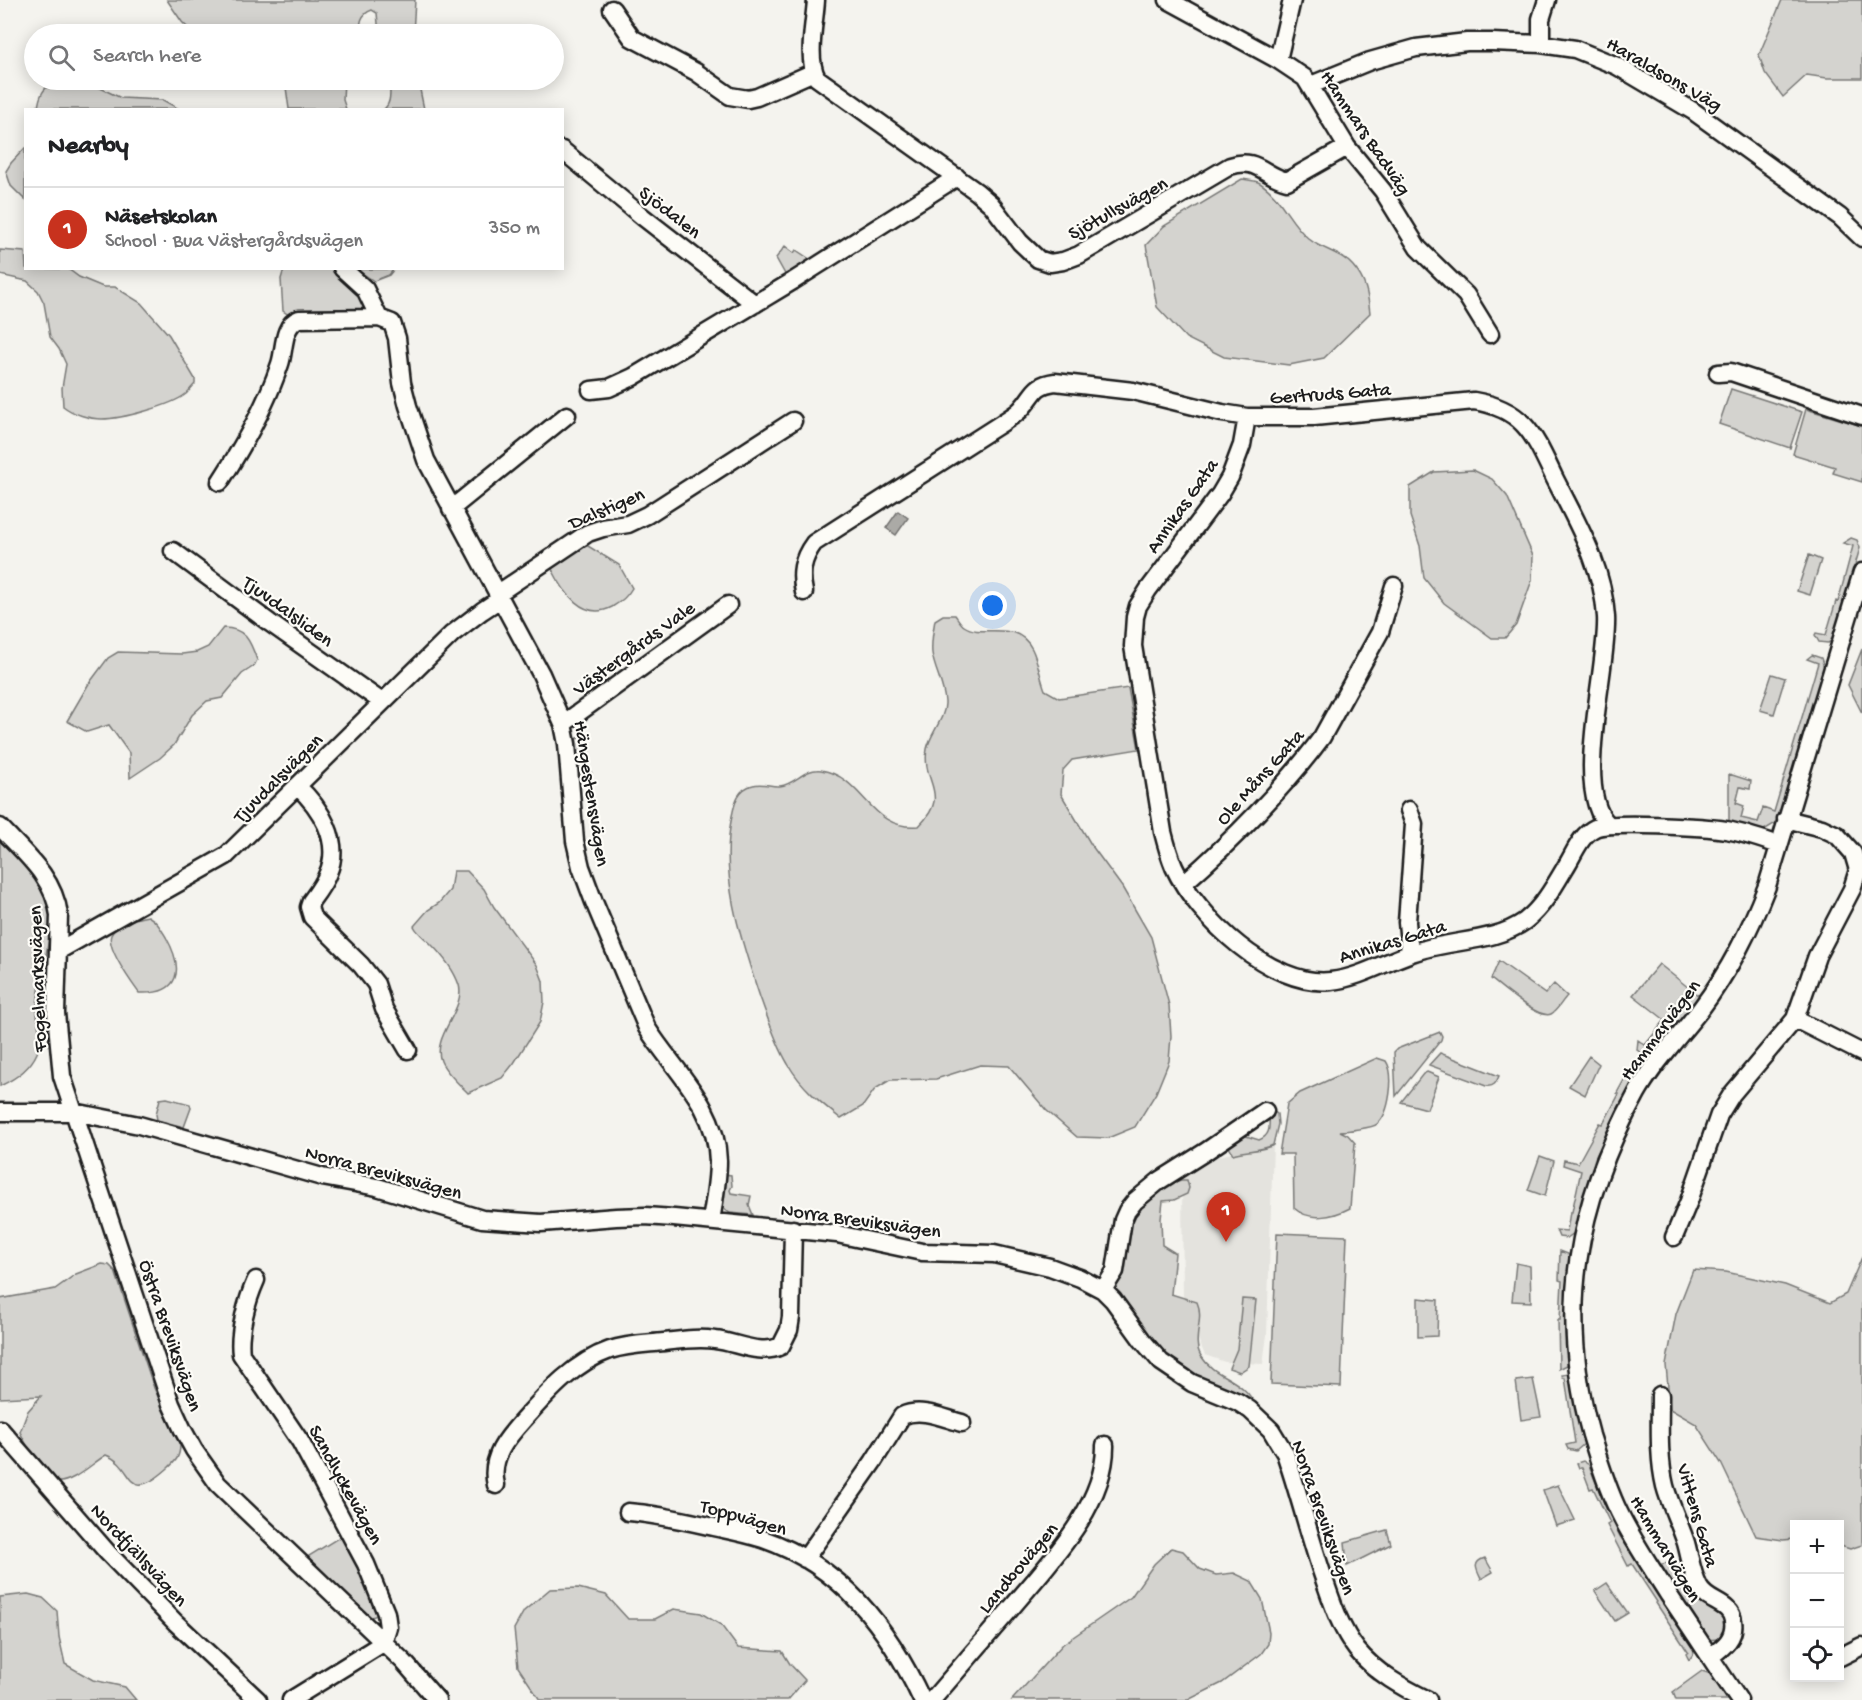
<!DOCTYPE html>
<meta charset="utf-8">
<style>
body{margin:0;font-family:"Gochi Hand",sans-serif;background:#f2f2f2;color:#202124}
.controls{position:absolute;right:18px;bottom:18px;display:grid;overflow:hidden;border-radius:0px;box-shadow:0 3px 15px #0003}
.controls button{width:54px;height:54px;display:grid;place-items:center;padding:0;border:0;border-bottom:2px solid #e0e0e0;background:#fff;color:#202124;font:30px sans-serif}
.you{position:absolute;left:993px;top:606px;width:21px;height:21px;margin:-15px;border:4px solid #fff;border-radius:50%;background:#1a73e8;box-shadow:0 0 0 9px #1a73e833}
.badge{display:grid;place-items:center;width:39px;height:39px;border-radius:50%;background:#c8321e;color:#fff;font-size:20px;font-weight:700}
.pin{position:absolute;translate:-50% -50px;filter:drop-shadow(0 2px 3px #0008)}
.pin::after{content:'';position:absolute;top:32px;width:21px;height:18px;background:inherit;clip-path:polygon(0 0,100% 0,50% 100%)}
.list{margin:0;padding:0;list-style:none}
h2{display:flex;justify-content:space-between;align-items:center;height:78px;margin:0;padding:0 24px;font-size:26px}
h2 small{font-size:20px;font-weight:400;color:#757577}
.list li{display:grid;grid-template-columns:39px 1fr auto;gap:18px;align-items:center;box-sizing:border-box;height:84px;padding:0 24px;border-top:2px solid #e0e0e0}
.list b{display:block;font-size:22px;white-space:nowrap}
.list p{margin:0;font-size:20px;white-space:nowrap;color:#757577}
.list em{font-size:20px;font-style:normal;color:#757577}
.icon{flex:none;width:33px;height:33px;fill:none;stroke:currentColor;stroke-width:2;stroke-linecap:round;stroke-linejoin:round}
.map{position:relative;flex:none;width:1862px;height:1700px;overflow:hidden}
.search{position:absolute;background:#fff;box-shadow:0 3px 15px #0003;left:24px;top:24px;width:540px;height:66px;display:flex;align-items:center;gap:15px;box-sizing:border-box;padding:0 21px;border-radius:33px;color:#757577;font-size:22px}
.panel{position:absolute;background:#fff;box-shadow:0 3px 15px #0003;left:24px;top:108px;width:540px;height:162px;border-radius:0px}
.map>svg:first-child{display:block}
</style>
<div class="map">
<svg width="1862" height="1700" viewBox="0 0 1862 1700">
<rect width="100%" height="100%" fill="#f4f3ee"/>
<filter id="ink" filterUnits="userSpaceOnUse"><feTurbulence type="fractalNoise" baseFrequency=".0167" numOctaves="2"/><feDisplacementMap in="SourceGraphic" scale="12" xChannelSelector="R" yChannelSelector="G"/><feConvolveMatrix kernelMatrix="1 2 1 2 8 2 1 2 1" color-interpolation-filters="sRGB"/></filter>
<g filter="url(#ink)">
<path fill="#e4e3de" d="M 1273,1143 L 1267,1335 L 1263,1364 L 1225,1362 L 1205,1355 L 1183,1306 L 1182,1177 L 1211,1158 Z"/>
<path fill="#d4d3cf" stroke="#787876" stroke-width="1.5" d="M 167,0 L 415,0 L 413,34 L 379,34 L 377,13 L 372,10 C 360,14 360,24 360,34 L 194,34 L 182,22 Z
M 1782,0 L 1862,0 L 1862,78 L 1827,78 L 1807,75 L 1783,97 L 1765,73 L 1759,55 Z
M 56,80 L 84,80 L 121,98 L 163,100 L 179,109 L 38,109 C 39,95 44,87 56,80 Z
M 285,80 L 344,80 L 343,100 L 346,109 L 289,109 Z
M 389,80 L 418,80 L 424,109 L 384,109 C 392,103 390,89 389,80 Z
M 25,148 L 25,200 L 11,186 L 6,171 L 11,163 Z
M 1242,179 C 1247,180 1255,180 1260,183 C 1282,197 1289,223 1309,239 C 1322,250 1341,252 1353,266 C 1366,281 1368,294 1370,313 L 1324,358 L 1289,365 L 1224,357 L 1186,338 L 1157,307 L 1146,245 L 1164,226 Z
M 785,246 L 794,253 L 796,250 L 811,260 L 786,276 L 776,258 Z
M 0,250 L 25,252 L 26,268 L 68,269 L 79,277 L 103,287 L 115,287 L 141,303 L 169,335 L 195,379 L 195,384 C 192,387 189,391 186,394 C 171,406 121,419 102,419 C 89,419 73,414 63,406 L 62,388 L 66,364 L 59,349 L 50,337 L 44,303 L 38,291 L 27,281 L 0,275 Z
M 331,268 L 355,290 L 370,315 L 289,315 L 283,311 L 281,279 L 284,269 Z
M 356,269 L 394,269 L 389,275 L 374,281 Z
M 1731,389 L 1802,412 L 1790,448 L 1719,424 Z
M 1806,409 L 1862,426 L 1862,482 L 1833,473 L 1835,467 L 1793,454 Z
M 1473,470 L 1492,479 L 1507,496 L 1533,556 L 1532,580 L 1516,625 L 1505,638 L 1492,638 L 1444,603 L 1424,578 L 1420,546 L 1410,516 L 1410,487 L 1434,472 Z
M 1851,538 L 1857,540 L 1860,548 L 1833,640 L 1828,643 L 1819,642 L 1815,635 L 1816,633 L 1826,635 L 1836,601 L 1838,602 L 1853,546 L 1843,543 Z
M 580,545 L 588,546 L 619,565 L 632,588 C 627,597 621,602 612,607 C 583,622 563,591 552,569 L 555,561 Z
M 1809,555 L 1821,560 L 1810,595 L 1797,591 Z
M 943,615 L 955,615 C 958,619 961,624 964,626 C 983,639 1016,618 1032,649 C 1038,661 1040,677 1045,690 L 1059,698 L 1128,688 L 1139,749 L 1072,760 L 1063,770 L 1061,794 L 1092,846 L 1122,887 L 1151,937 L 1169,1005 L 1171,1036 L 1169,1061 L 1156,1093 L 1135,1127 L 1108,1138 L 1077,1137 L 1046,1110 L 1009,1066 L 980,1065 L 936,1079 L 890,1080 L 875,1089 L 863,1106 L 841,1119 C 821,1103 801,1087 788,1064 C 776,1044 768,1019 760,997 C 741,940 719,877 732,816 C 735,801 738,789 753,785 C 763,782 771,787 780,786 C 796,784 804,768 821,770 C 865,777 869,831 919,826 C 952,792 921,784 927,749 C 930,734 946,717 945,702 C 944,684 934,669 932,653 C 931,642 933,631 935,620 Z
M 223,628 C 245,628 250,640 257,660 L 254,666 L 242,674 L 222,698 L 207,701 L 192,715 L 174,745 L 160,758 L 130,778 L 129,753 L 109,725 L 87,732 L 67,721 L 88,685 L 108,658 L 118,652 L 182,654 L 197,652 L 208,647 Z
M 1862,649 L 1862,713 L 1848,685 Z
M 1812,655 L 1821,658 L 1824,667 L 1780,815 L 1774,824 L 1761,832 L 1729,824 L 1729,774 L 1751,781 L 1750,789 L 1740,787 L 1736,803 L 1744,806 L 1741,818 L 1758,822 L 1763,808 L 1774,812 L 1818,663 L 1807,659 Z
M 1772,674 L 1785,678 L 1774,714 L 1760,710 Z
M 581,737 L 590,748 L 587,764 L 592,774 L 582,781 L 576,780 L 573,740 Z
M 0,841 C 15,857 38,872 46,893 C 59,927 39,972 37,1007 C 36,1023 43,1036 37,1053 C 30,1069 15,1079 0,1086 Z
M 453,871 L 467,871 L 484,889 L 494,907 L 537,965 L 543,981 L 544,1002 L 540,1022 L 514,1063 L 502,1078 L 468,1093 C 459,1084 446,1073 441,1061 C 431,1037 466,1009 459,985 C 454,970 441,954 430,943 C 424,937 418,934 414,926 L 428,910 L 439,903 L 450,890 Z
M 148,916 C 157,921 161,929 166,937 C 184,969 181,995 139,993 C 131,982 106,948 111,935 C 117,923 137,918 148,916 Z
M 1499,961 L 1545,994 L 1554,984 L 1567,996 C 1562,1001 1557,1011 1551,1014 C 1539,1020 1501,987 1491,979 Z
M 1659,964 L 1699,996 L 1654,1053 L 1645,1055 L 1637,1050 L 1638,1040 L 1645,1045 L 1665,1020 L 1633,995 Z
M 1440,1032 L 1442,1036 L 1441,1040 L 1396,1096 L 1394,1052 L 1397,1049 Z
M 1440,1053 L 1499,1076 C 1496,1083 1494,1087 1486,1086 L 1429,1065 Z
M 1589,1056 L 1599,1064 L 1585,1095 L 1569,1086 Z
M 1377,1058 L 1386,1061 C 1395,1074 1390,1114 1377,1124 C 1373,1128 1346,1131 1340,1131 L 1348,1135 L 1355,1143 L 1350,1208 C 1333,1217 1309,1222 1294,1208 L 1293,1154 L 1279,1154 L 1287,1104 L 1300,1093 Z
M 1635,1060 L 1639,1066 L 1638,1073 L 1595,1158 L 1574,1233 L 1567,1238 L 1559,1237 L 1556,1230 L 1567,1231 L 1570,1212 L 1572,1212 L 1581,1171 L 1563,1165 L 1564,1160 L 1578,1163 L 1600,1123 L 1603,1124 L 1619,1094 L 1617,1093 Z
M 1427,1072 L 1439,1077 L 1427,1109 L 1401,1102 L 1423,1074 Z
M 167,1098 L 190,1104 L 191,1108 L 184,1127 L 157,1120 L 156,1114 L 160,1099 Z
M 1273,1111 L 1277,1114 L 1278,1124 L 1273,1145 C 1265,1150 1243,1151 1233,1154 L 1228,1145 L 1243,1135 L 1259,1140 C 1272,1135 1269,1125 1269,1113 Z
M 1540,1156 L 1554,1161 L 1545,1196 L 1528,1190 Z
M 725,1174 L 731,1175 L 732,1186 L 730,1190 L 731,1193 L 751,1196 L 749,1205 L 753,1215 L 730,1213 L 721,1207 Z
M 1181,1180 L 1187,1180 L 1189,1188 L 1187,1194 L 1174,1200 L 1163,1201 L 1161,1219 L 1162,1245 L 1175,1253 L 1171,1294 L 1197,1302 C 1205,1319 1191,1340 1201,1356 C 1216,1380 1245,1377 1257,1409 C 1223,1391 1182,1375 1155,1346 C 1141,1331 1129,1311 1116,1294 L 1115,1288 C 1129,1252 1117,1221 1152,1195 C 1162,1188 1169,1183 1181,1180 Z
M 1277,1233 L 1347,1236 L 1341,1387 L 1271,1384 Z
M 1560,1251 L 1568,1254 L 1570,1259 L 1566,1320 L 1569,1364 L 1559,1369 L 1558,1320 L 1560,1320 L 1562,1281 L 1559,1280 Z
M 1862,1257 L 1862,1545 L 1850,1549 L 1840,1546 L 1840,1524 L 1794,1524 L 1794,1539 L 1783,1540 L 1756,1536 L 1721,1463 L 1696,1424 L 1670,1409 L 1666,1365 L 1676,1314 L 1693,1270 L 1726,1272 L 1785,1285 L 1830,1303 L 1846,1294 Z
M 1516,1263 L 1530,1266 L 1531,1302 L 1512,1301 Z
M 102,1264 L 109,1265 L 115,1271 L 154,1388 L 180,1445 C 180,1457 176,1461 167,1469 C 125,1506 136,1466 106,1455 C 91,1464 72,1484 56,1482 L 33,1457 L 20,1432 L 28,1411 L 41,1396 L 0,1398 L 0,1299 L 55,1289 L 76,1274 Z
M 1418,1298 L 1438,1300 L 1437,1336 L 1418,1337 Z
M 1242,1299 L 1256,1300 L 1249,1366 L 1240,1372 L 1229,1368 L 1237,1349 Z
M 1569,1374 L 1584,1444 L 1576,1451 L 1568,1449 L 1566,1445 L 1575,1443 L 1565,1378 L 1563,1378 L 1562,1375 Z
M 1533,1379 L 1541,1417 L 1521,1420 L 1516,1381 Z
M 1583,1461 L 1589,1465 L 1605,1506 L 1620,1536 L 1693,1646 L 1694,1653 L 1689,1660 L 1686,1654 L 1688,1652 L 1656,1603 L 1657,1602 L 1632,1564 L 1628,1566 L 1607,1525 L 1610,1523 L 1593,1488 L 1590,1489 L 1582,1468 L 1579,1468 L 1577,1463 Z
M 1558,1485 L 1575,1520 L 1556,1526 L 1543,1490 Z
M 1387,1530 L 1391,1544 L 1347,1566 L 1345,1542 Z
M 346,1533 L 379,1610 L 378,1615 L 368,1618 L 304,1559 Z
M 1171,1548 L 1183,1551 L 1200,1569 L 1216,1575 L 1234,1573 L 1251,1581 L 1262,1599 L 1269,1632 L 1268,1644 L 1261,1654 L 1222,1683 L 1188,1700 L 1012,1700 L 1063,1644 L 1131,1597 L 1154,1564 Z
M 1485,1558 L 1493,1572 L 1481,1579 C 1476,1569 1472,1562 1485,1558 Z
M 1683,1559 L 1725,1620 C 1727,1633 1721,1642 1707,1639 L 1658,1565 Z
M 1607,1583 L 1628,1613 L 1615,1621 L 1595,1591 Z
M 578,1588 L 606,1595 L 628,1619 L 655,1619 L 674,1609 L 701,1613 L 721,1625 L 738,1648 L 782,1651 L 790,1664 L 805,1680 L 788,1700 L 540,1700 L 518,1667 L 514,1629 L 524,1611 L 550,1589 Z
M 28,1594 L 43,1598 L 57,1611 L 59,1637 L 65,1664 L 93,1680 L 125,1687 L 136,1700 L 0,1700 L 0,1597 Z
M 1702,1671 L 1711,1674 L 1730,1700 L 1676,1700 L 1673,1692 Z"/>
<path fill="#abaaa6" stroke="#72716f" stroke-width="1.5" d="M 898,511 L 908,518 L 896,535 L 886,528 Z"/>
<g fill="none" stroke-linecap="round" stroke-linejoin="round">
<g stroke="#1c1c1c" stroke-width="21">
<path id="minor" d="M 816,0 C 815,21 806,59 817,78 L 977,192 L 991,204 L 1020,242 L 1038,259 L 1050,263 L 1063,261 L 1079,255 L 1230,166 C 1258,157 1262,175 1287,181 L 1347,147
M 1168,0 L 1278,60 L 1305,78 L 1347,147 L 1383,191 L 1418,248 L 1466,295 L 1490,334
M 612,9 L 632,38 L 696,72 L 730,96 L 748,99 L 757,97 L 814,72
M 1541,44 L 1541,19 L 1547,0
M 1278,60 L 1292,0
M 1311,85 L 1370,61 L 1416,48 L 1467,42 L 1492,42 L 1541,44 L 1575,49 L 1617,66 L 1693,111 L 1840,217 L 1862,238
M 562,150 L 643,217 L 755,304
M 342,268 L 365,289 L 379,318
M 1718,373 L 1731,372 L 1862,416
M 591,390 L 609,388 L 633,377 L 793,281 L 957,177
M 1247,417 L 1242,445 L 1230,477 L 1220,494 L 1148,590 L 1138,606 L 1135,617 L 1133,646 L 1163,832 C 1166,844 1169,855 1174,867 C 1197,917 1272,988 1331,981 C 1365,977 1392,957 1425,949 C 1457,940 1497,941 1525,921 C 1544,906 1556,883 1568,863 C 1575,851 1582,834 1595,828 C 1608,821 1708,827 1726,830 C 1744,833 1761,839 1779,845
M 220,482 C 244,445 266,406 280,364 C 285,350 282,325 299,319 L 379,318 L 392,323 L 397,338 L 402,383 L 408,406 L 426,460 L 541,674 L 563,724 L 567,744 L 575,841 L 581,867 L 594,902 L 647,1028 C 674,1071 717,1106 718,1161 C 718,1181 714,1202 711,1221
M 451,509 L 567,415
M 173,551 L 270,623 L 382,702
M 804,592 C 800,573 802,559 814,543 L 1002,423 C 1009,418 1017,414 1022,408 C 1035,394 1033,385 1055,382 L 1133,391 L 1222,413 L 1247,417 L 1314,417 L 1474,401 C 1524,409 1534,435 1554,477 C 1577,523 1603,566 1606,617 C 1609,665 1571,793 1609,825
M 497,594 L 588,533 L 603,528 L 628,524 L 647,515 L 793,421
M 563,724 L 728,605
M 297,786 C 320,807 342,841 328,873 C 324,884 317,893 311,901 L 309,907 L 312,917 L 361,965 L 376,984 L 384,1009 L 408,1050
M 1409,810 L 1414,824 L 1407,922 L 1410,953
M 0,827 C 25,854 54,877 59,915 L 56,1013 L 62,1076 L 160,1371 L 171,1404 L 183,1430 L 194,1450 L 218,1484 L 404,1662 L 437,1700
M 1184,883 C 1231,842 1285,787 1322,737 L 1380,632 L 1394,586
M 58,951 L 226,856 L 452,634 L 482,611 L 500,599
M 1795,1019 L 1862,1053
M 0,1112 L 74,1112 L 139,1125 L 322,1177 L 377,1187 L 482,1219 L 541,1223 L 616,1217 L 645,1216 L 674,1218 L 837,1234 L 922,1252 L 994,1254 L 1050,1267 L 1080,1278 L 1103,1290 L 1113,1300 L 1142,1340 L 1161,1362 L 1192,1383 L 1238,1402 L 1250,1410 L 1271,1430 L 1285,1453 C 1299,1494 1309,1535 1323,1576 C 1332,1602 1340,1628 1357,1650 C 1376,1673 1402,1687 1428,1700
M 1674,1237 L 1689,1201 L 1719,1115 L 1732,1094 L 1795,1019 L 1817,956 L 1852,889 L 1858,870 L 1853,853 L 1837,835 L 1822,828 L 1786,819
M 256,1280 C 247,1300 238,1332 241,1354 L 300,1441 L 366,1564 L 386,1613 L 388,1627 L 383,1643
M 1103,1290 L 1115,1271 L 1123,1220 L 1127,1211 L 1135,1201 L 1159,1181 L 1205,1152 L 1265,1111
M 1660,1395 C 1660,1424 1658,1457 1665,1486 C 1670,1505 1680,1524 1686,1543 C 1690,1557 1692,1574 1699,1587 C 1707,1603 1731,1602 1733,1621 C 1736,1639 1722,1648 1710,1657
M 0,1429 L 108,1553 L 176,1623 L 258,1700
M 496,1485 C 489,1457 508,1437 525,1418 C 549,1391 575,1362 610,1350 C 628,1344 646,1344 664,1342 C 681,1340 698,1337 715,1340 C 736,1342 760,1356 781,1346 L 789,1330 L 791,1317 L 793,1229
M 628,1512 C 656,1514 682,1520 709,1526 C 727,1530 745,1533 763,1539 C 841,1566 888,1627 922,1700
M 805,1559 L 873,1462 L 902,1416 C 921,1407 943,1418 962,1423
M 1840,1657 L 1862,1646
M 291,1700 L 383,1643
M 932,1700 C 959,1669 986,1637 1013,1606 C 1049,1563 1106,1505 1105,1445
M 1739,1700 C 1715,1665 1692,1629 1668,1594 C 1651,1567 1633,1541 1619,1512 C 1607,1488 1599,1461 1591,1435 C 1557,1312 1576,1204 1637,1093 C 1654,1063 1679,1037 1700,1010 C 1730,970 1749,932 1767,886 L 1862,572"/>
</g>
<use href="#minor" stroke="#fdfcf7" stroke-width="16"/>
</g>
</g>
<g text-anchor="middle" stroke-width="4.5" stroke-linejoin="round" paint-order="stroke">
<g font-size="20" fill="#1c1c1c" stroke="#fdfcf7">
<text transform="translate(1665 73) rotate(30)" y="7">Haraldsons Väg</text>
<text transform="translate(1367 132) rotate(56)" y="7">Hammars Badväg</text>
<text transform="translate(1117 207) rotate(-29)" y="7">Sjötullsvägen</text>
<text transform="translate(671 211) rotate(38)" y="7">Sjödalen</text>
<text transform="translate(1330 392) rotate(-4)" y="7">Gertruds Gata</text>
<text transform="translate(1181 505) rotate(-55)" y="7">Annikas Gata</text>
<text transform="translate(606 507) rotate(-23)" y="7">Dalstigen</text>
<text transform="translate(289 610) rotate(36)" y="7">Tjuvdalsliden</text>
<text transform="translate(633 647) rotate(-36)" y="7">Västergårds Vale</text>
<text transform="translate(1259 776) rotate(-48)" y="7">Ole Måns Gata</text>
<text transform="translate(277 777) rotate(-45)" y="7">Tjuvdalsvägen</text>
<text transform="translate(593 793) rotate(81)" y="7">Hängestensvägen</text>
<text transform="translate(1392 940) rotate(-17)" y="7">Annikas Gata</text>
<text transform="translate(36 979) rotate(-92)" y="7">Fogelmarksvägen</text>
<text transform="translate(1659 1029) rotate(-53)" y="7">Hammarvägen</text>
<text transform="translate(384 1171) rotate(15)" y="7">Norra Breviksvägen</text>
<text transform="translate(861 1219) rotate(8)" y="7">Norra Breviksvägen</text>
<text transform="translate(172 1335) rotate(71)" y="7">Östra Breviksvägen</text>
<text transform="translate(347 1484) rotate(61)" y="7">Sandlyckevägen</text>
<text transform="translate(1699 1515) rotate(74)" y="7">Vittens Gata</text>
<text transform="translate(744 1516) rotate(16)" y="7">Toppvägen</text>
<text transform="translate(1325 1517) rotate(71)" y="7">Norra Breviksvägen</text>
<text transform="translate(1667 1548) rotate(59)" y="7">Hammarvägen</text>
<text transform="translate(140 1554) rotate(47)" y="7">Nordfjällsvägen</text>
<text transform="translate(1017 1567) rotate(-50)" y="7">Landbovägen</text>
</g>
</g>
</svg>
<div class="controls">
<button>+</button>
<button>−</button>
<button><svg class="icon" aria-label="locate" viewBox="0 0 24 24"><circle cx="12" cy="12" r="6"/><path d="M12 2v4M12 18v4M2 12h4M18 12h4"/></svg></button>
</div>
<div class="you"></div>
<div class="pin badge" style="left:1226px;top:1242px">1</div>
<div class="search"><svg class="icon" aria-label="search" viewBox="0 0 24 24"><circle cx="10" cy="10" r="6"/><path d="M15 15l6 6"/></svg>Search here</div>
<section class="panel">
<h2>Nearby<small></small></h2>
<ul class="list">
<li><span class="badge">1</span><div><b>Näsetskolan</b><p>School · Bua Västergårdsvägen</p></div><em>350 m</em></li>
</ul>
</section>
</div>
